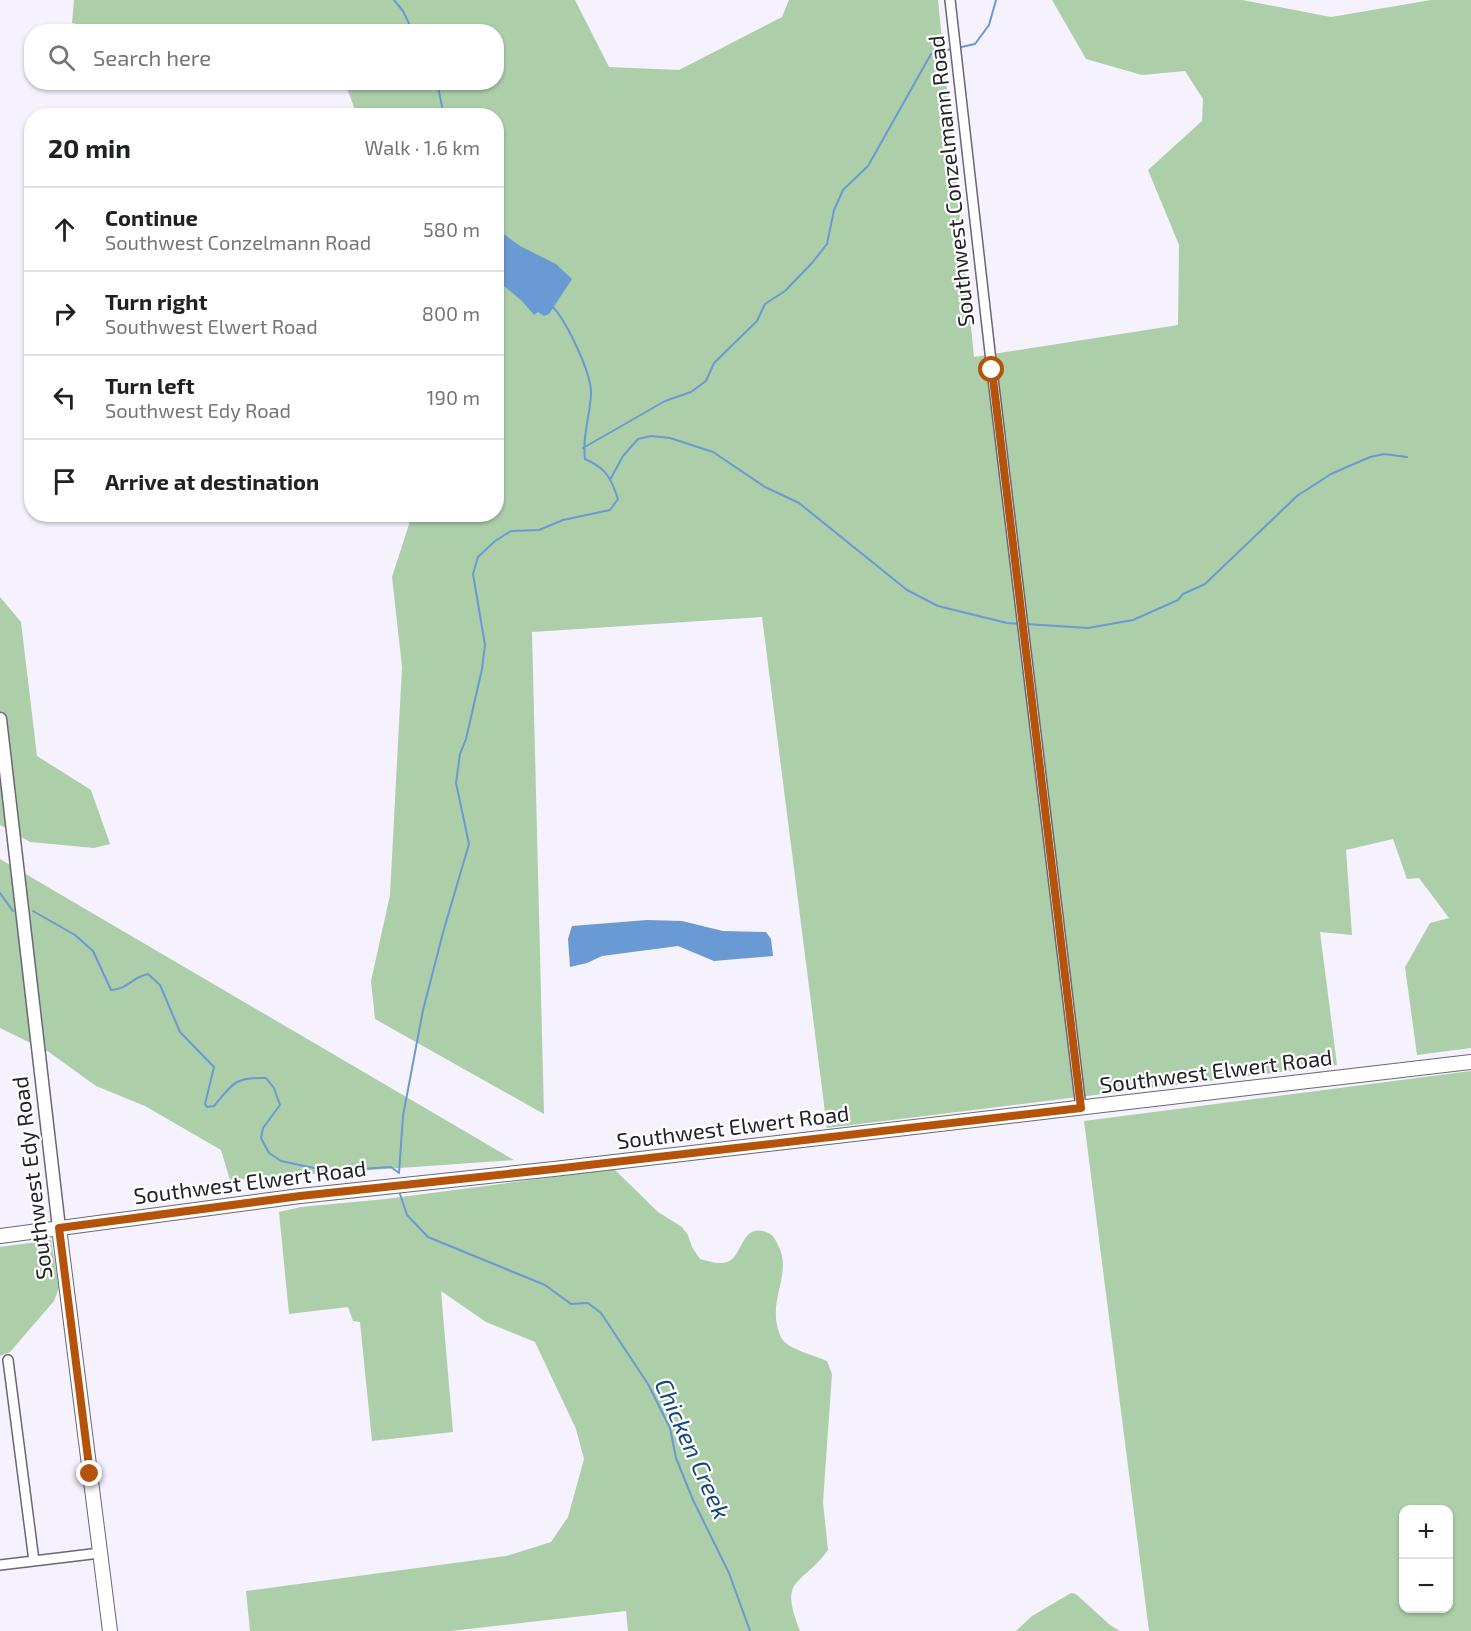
<!DOCTYPE html>
<meta charset="utf-8">
<style>
body{margin:0;font-family:"Exo 2",sans-serif;background:#f2f2f2;color:#202124}
.controls{position:absolute;right:18px;bottom:18px;display:grid;overflow:hidden;border-radius:12px;box-shadow:0 2px 4px #0004}
.controls button{width:54px;height:54px;display:grid;place-items:center;padding:0;border:0;border-bottom:2px solid #e0e0e0;background:#fff;color:#202124;font:30px sans-serif}
.stop{position:absolute;width:18px;height:18px;margin:-14px;border:4px solid #b45309;border-radius:50%;background:#fff}
.stop.end{background:#b45309;border-color:#fff;box-shadow:0 2px 6px #0008}
.list{margin:0;padding:0;list-style:none}
h2{display:flex;justify-content:space-between;align-items:center;height:78px;margin:0;padding:0 24px;font-size:26px}
h2 small{font-size:20px;font-weight:400;color:#757577}
.list li{display:grid;grid-template-columns:39px 1fr auto;gap:18px;align-items:center;box-sizing:border-box;height:84px;padding:0 24px;border-top:2px solid #e0e0e0}
.list b{display:block;font-size:22px;white-space:nowrap}
.list p{margin:0;font-size:20px;white-space:nowrap;color:#757577}
.list em{font-size:20px;font-style:normal;color:#757577}
.icon{flex:none;width:33px;height:33px;fill:none;stroke:currentColor;stroke-width:2;stroke-linecap:round;stroke-linejoin:round}
.map{position:relative;flex:none;width:1471px;height:1631px;overflow:hidden}
.search{position:absolute;background:#fff;box-shadow:0 2px 4px #0004;left:24px;top:24px;width:480px;height:66px;display:flex;align-items:center;gap:15px;box-sizing:border-box;padding:0 21px;border-radius:24px;color:#757577;font-size:22px}
.panel{position:absolute;background:#fff;box-shadow:0 2px 4px #0004;left:24px;top:108px;width:480px;height:414px;border-radius:24px}
.map>svg:first-child{display:block}
</style>
<div class="map">
<svg width="1471" height="1631" viewBox="0 0 1471 1631">
<rect width="100%" height="100%" fill="#f5f1fd"/>
<path fill="#accfa9" fill-rule="evenodd" d="M 74,0 L 575,0 L 609,67 L 679,70 L 782,17 L 789,0 L 938,0 L 974,357 L 1178,325 L 1179,245 L 1148,170 L 1202,121 L 1203,99 L 1185,71 L 1142,75 L 1086,59 L 1052,0 L 1242,0 L 1331,17 L 1431,0 L 1471,0 L 1471,1048 L 1417,1055 L 1405,967 L 1430,923 L 1449,918 L 1419,878 L 1407,879 L 1393,839 L 1346,850 L 1352,935 L 1320,932 L 1337,1065 L 827,1128 L 762,617 L 532,632 L 544,1114 L 375,1019 L 371,981 L 390,895 L 402,667 L 392,577 L 412,515 L 496,514 L 496,116 L 357,115 L 345,83 L 496,82 L 496,32 L 114,32 L 72,23 Z
M 0,597 L 21,622 L 37,756 L 91,790 L 110,844 L 94,848 L 30,842 L 0,825 Z
M 0,859 L 514,1160 L 230,1180 L 221,1150 L 145,1106 L 96,1086 L 49,1052 L 0,1028 Z
M 1471,1071 L 1471,1631 L 1149,1631 L 1084,1121 ZM 1404,1510 L 1448,1510 L 1448,1608 L 1404,1608 Z
M 614,1169 L 658,1212 L 682,1227 L 688,1235 L 692,1247 L 700,1259 C 708,1261 718,1265 727,1262 C 743,1257 741,1223 766,1232 C 773,1234 775,1239 778,1245 C 791,1269 774,1292 776,1317 C 776,1323 779,1334 782,1339 C 788,1349 816,1356 827,1361 L 832,1374 L 823,1502 L 828,1550 C 801,1587 778,1576 800,1631 L 628,1631 L 626,1611 L 451,1631 L 250,1631 L 246,1591 L 506,1556 L 551,1542 L 568,1517 L 584,1459 L 576,1429 L 535,1342 L 486,1322 L 441,1291 L 453,1432 L 372,1441 L 360,1322 L 353,1321 L 348,1307 L 289,1314 L 279,1212 L 301,1207 L 386,1199 Z
M 51,1240 L 59,1288 L 54,1301 L 10,1352 L 0,1356 L 0,1247 Z
M 1071,1593 L 1076,1594 L 1110,1625 L 1120,1631 L 1016,1631 L 1032,1616 Z"/>
<path fill="#699ad3" d="M 497,229 L 520,246 L 556,264 L 572,279 L 549,314 L 544,316 L 538,312 L 534,315 L 522,301 L 497,280 Z
M 647,920 L 682,921 L 723,931 L 766,932 L 771,939 L 773,956 L 714,961 L 678,946 L 602,956 L 587,963 L 570,967 L 568,939 L 572,926 Z"/>
<g fill="none" stroke-linecap="round" stroke-linejoin="round">
<path stroke="#699ad3" stroke-width="2" d="M 394,0 L 403,11 L 413,32
M 957,48 L 975,44 L 989,25 L 996,0
M 437,82 L 444,116
M 583,448 L 665,401 L 691,392 L 706,381 L 714,363 L 757,321 L 765,304 L 785,291 L 812,263 L 827,244 L 834,210 L 843,190 L 868,166 L 931,54 L 951,49
M 611,478 L 623,456 L 638,439 L 651,436 L 670,438 L 713,452 L 765,487 L 799,503 L 907,590 L 938,606 L 1007,623 L 1020,624
M 1026,624 L 1088,628 L 1133,620 L 1178,600 L 1183,594 L 1205,584 L 1297,496 L 1331,474 L 1370,457 L 1384,454 L 1407,457
M 0,893 L 13,911
M 33,911 L 75,935 L 93,951 L 111,990 C 129,989 130,978 148,974 L 160,985 L 180,1032 L 214,1067 L 205,1104 L 207,1107 L 214,1106 C 233,1083 235,1077 266,1078 L 274,1088 L 280,1105 L 263,1128 L 261,1138 L 269,1153 L 281,1161 L 328,1171 L 391,1167 L 399,1173
M 399,1173 L 403,1116 L 423,1010 L 444,929 L 469,844 L 456,783 L 460,754 L 466,739 L 482,669 L 485,645 L 473,574 L 478,557 L 495,541 L 511,531 L 539,530 L 563,520 L 610,510 L 618,499 C 611,478 606,468 585,459 C 582,437 590,416 591,394 C 592,374 566,320 552,306
M 400,1194 L 407,1215 L 428,1237 L 545,1285 L 571,1304 L 588,1303 L 601,1313 L 648,1384 L 670,1428 L 676,1458 L 693,1500 L 729,1573 L 750,1631"/>
<g stroke="#6b6576" stroke-width="12">
<path id="minor" d="M 950,0 L 992,370 L 1081,1108
M 8,1360 L 34,1561
M 0,1565 L 100,1553"/>
</g>
<g stroke="#6b6576" stroke-width="15">
<path id="tertiary" d="M 0,719 L 59,1228"/>
</g>
<g stroke="#6b6576" stroke-width="16">
<path id="secondary" d="M 59,1228 L 110,1631
M 0,1236 L 300,1196 L 554,1169 L 1471,1062"/>
</g>
<use href="#minor" stroke="#fff" stroke-width="9"/>
<use href="#tertiary" stroke="#fff" stroke-width="12"/>
<use href="#secondary" stroke="#fff" stroke-width="14"/>
</g>
<g fill="none" stroke-linecap="round" stroke-linejoin="round">
<path stroke="#b45309" stroke-width="8" d="M 90,1474 L 59,1228 L 300,1196 L 554,1169 L 1081,1108 L 992,370"/>
</g>
<g text-anchor="middle" stroke-width="4.5" stroke-linejoin="round" paint-order="stroke">
<g font-size="22" fill="#242229" stroke="#fff">
<text transform="translate(951 181) rotate(-96)" y="8">Southwest Conzelmann Road</text>
<text transform="translate(1216 1071) rotate(-7)" y="8">Southwest Elwert Road</text>
<text transform="translate(733 1127) rotate(-7)" y="8">Southwest Elwert Road</text>
<text transform="translate(32 1178) rotate(-97)" y="8">Southwest Edy Road</text>
<text transform="translate(250 1182) rotate(-7)" y="8">Southwest Elwert Road</text>
</g>
<g font-size="24" font-style="italic" fill="#15477d" stroke="#fff">
<text transform="translate(692 1449) rotate(66)" y="8">Chicken Creek</text>
</g>
</g>
</svg>
<div class="controls">
<button>+</button>
<button>−</button>
</div>
<div class="stop" style="left:992px;top:370px"></div>
<div class="stop end" style="left:90px;top:1474px"></div>
<div class="search"><svg class="icon" aria-label="search" viewBox="0 0 24 24"><circle cx="10" cy="10" r="6"/><path d="M15 15l6 6"/></svg>Search here</div>
<section class="panel">
<h2>20 min<small>Walk · 1.6 km</small></h2>
<ul class="list">
<li><svg class="icon" aria-label="ahead" viewBox="0 0 24 24"><path d="M12 20V5M6 11l6-6 6 6"/></svg><div><b>Continue</b><p>Southwest Conzelmann Road</p></div><em>580 m</em></li>
<li><svg class="icon" aria-label="right" viewBox="0 0 24 24"><path d="M7 20v-9h11M14 6l5 5-5 5"/></svg><div><b>Turn right</b><p>Southwest Elwert Road</p></div><em>800 m</em></li>
<li><svg class="icon" aria-label="left" viewBox="0 0 24 24"><path d="M17 20v-9H6M10 6l-5 5 5 5"/></svg><div><b>Turn left</b><p>Southwest Edy Road</p></div><em>190 m</em></li>
<li><svg class="icon" aria-label="arrive" viewBox="0 0 24 24"><path d="M6 21V4h12l-3 4 3 4H6"/></svg><div><b>Arrive at destination</b></div></li>
</ul>
</section>
</div>
